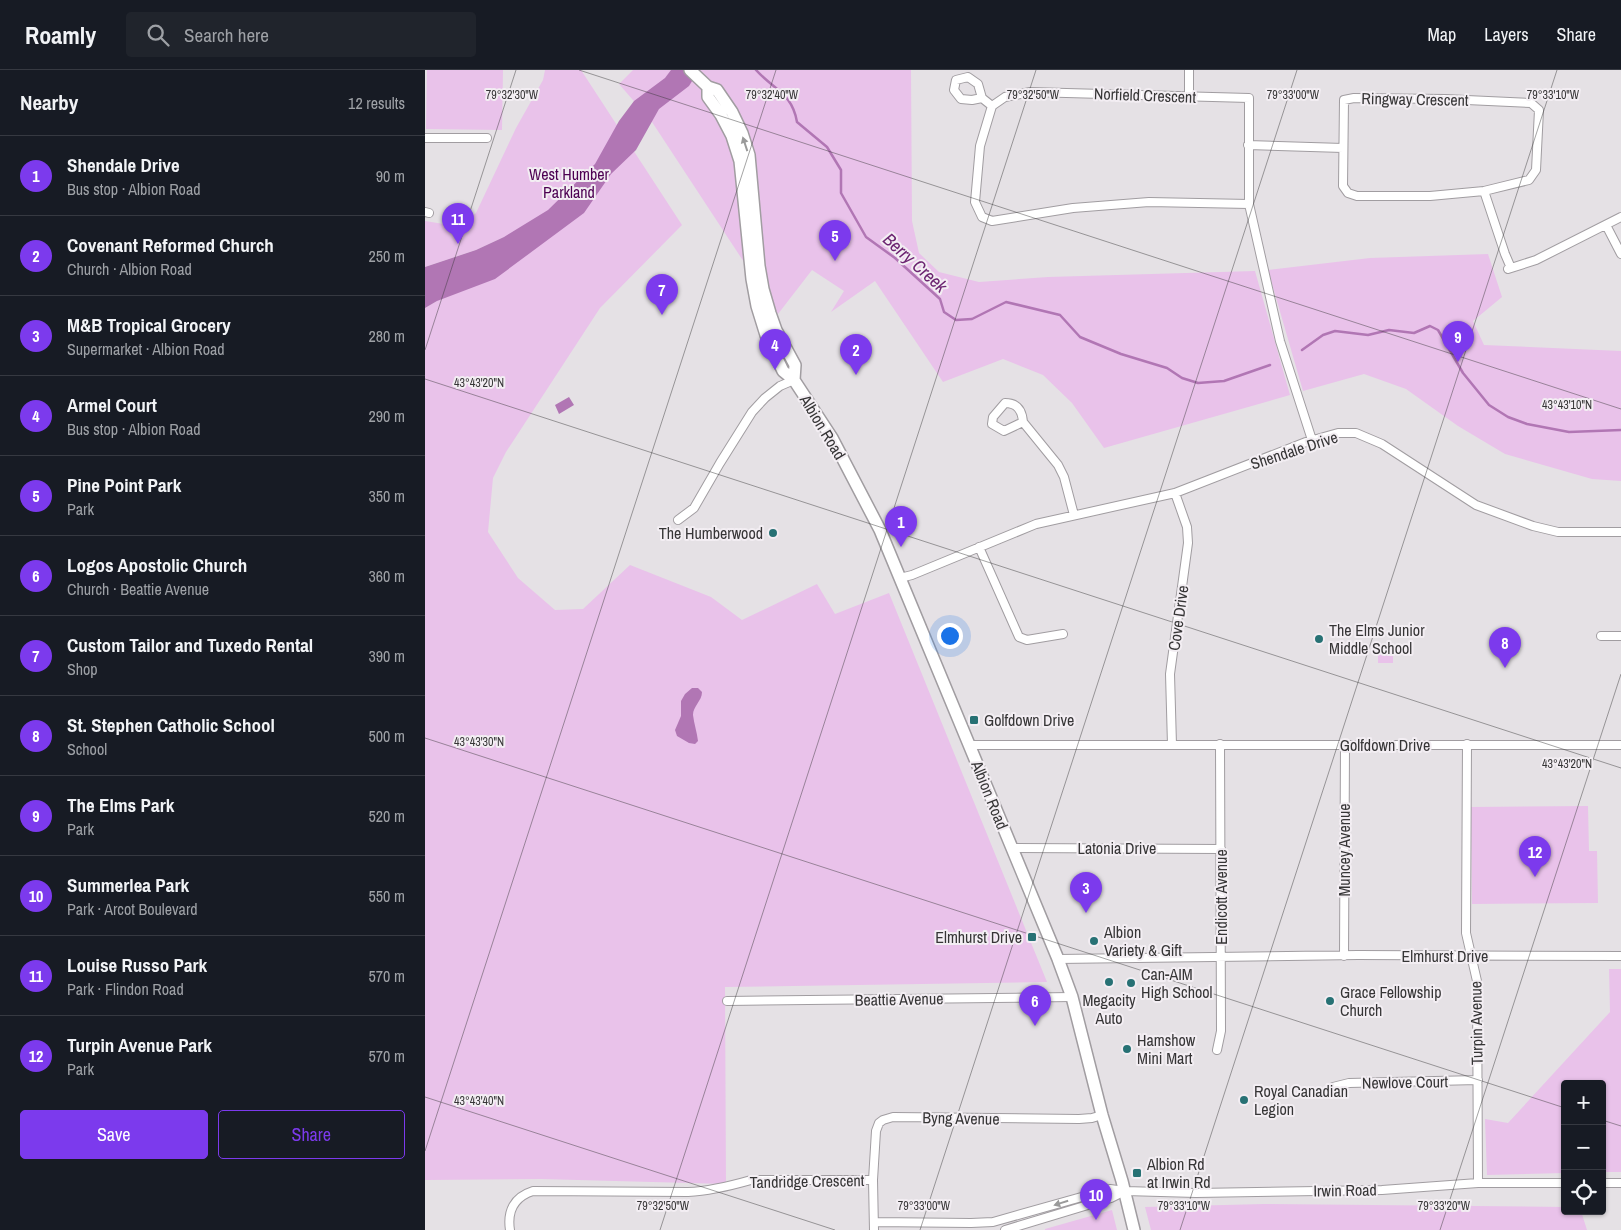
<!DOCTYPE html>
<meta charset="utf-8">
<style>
body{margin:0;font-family:"Archivo Narrow",sans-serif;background:#20242c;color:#f1f3f6}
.controls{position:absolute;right:15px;bottom:15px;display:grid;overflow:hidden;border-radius:5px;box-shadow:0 1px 4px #0004}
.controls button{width:45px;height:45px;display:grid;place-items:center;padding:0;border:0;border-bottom:1px solid #363941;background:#171b24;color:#f1f3f6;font:25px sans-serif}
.you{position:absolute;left:524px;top:565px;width:18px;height:18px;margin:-12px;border:4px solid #fff;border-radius:50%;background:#1a73e8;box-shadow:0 0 0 8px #1a73e833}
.badge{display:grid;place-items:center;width:32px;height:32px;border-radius:50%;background:#7c3aed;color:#fff;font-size:16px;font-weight:700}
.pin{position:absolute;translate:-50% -41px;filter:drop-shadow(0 1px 2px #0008)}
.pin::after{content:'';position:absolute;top:26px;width:18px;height:15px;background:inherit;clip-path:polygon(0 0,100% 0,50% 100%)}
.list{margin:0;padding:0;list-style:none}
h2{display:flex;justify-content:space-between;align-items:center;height:65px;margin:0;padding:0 20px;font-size:21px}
h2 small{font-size:16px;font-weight:400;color:#9ea1a6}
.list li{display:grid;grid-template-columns:32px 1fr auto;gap:15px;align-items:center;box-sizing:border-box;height:80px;padding:0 20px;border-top:1px solid #363941}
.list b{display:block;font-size:19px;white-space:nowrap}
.list p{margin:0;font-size:16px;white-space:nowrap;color:#9ea1a6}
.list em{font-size:16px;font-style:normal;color:#9ea1a6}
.actions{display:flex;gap:10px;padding:15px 20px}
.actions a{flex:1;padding:11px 0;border:1px solid #7c3aed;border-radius:5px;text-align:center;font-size:18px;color:#7c3aed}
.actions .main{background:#7c3aed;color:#fff}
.icon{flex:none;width:28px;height:28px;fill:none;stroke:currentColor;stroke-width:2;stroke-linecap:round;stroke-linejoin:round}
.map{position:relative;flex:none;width:1196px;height:1160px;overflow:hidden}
header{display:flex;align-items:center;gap:30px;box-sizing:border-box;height:70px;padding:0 25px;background:#171b24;border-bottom:1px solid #363941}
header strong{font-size:24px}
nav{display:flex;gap:28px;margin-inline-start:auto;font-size:18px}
.search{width:350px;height:45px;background:#20242c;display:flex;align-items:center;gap:12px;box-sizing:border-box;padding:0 18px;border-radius:5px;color:#9ea1a6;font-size:19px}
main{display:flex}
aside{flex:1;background:#171b24}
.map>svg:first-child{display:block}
</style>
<header>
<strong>Roamly</strong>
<div class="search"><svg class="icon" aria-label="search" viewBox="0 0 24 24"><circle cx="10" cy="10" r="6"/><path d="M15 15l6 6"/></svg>Search here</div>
<nav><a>Map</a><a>Layers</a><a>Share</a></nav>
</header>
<main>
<aside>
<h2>Nearby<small>12 results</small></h2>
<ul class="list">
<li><span class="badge">1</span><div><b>Shendale Drive</b><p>Bus stop · Albion Road</p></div><em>90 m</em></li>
<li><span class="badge">2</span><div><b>Covenant Reformed Church</b><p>Church · Albion Road</p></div><em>250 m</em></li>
<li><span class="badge">3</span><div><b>M&amp;B Tropical Grocery</b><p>Supermarket · Albion Road</p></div><em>280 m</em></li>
<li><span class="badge">4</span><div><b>Armel Court</b><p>Bus stop · Albion Road</p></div><em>290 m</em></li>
<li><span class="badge">5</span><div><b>Pine Point Park</b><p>Park</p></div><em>350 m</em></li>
<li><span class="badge">6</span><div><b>Logos Apostolic Church</b><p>Church · Beattie Avenue</p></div><em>360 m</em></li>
<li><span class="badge">7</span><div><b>Custom Tailor and Tuxedo Rental</b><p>Shop</p></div><em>390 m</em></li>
<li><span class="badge">8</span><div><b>St. Stephen Catholic School</b><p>School</p></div><em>500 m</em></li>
<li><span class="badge">9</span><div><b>The Elms Park</b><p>Park</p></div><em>520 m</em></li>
<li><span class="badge">10</span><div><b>Summerlea Park</b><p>Park · Arcot Boulevard</p></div><em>550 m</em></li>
<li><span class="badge">11</span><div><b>Louise Russo Park</b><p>Park · Flindon Road</p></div><em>570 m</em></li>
<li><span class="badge">12</span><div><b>Turpin Avenue Park</b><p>Park</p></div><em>570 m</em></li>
</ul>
<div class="actions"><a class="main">Save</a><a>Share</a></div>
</aside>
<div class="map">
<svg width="1196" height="1160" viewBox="0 0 1196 1160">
<rect width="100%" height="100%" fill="#e5e1e5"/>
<path fill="#e9c2ea" d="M 2,0 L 78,0 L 77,60 L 1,59 Z
M 120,0 L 156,0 L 257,155 L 175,238 L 81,382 L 68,408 L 63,462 L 93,508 L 130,540 L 158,539 L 205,495 L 286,527 L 317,550 L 392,514 L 410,544 L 464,523 L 622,912 L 300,917 L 301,1114 L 116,1109 L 0,1110 L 0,238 L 12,231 L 79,167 L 51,180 L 0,197 L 0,151 L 31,156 L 51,143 L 91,58 L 118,10 Z
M 208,0 L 486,0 L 487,151 L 494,183 L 514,202 L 554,212 L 623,207 L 830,201 L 865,325 L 679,378 L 647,333 L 618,305 L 578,289 L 518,312 L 450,211 L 406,242 L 419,221 L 387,200 L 353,244 L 227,52 L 194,14 Z
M 1063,184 L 1077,227 L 1048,251 L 1059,275 L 1196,281 L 1196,411 L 1167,409 L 1080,384 L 1033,356 L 981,319 L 939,304 L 878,321 L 843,200 L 945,188 Z
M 953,579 L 968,580 L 968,593 L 953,593 Z
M 1163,736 L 1164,781 L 1172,781 L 1173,833 L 1047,834 L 1046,737 Z
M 1184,899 L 1196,899 L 1196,1102 L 1177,1102 L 1177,1014 L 1140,1014 L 1140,1103 L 1062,1105 L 1060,1049 L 1083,1053 L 1185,942 Z
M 839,1134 L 1140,1137 L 1140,1141 L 1156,1141 L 1162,1160 L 726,1160 L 720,1137 Z
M 687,1140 L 692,1160 L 620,1160 L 620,1159 Z"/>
<path fill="#b176b4" d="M 246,0 L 274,0 L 264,16 L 234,39 L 211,80 L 186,104 L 159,143 L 70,209 L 12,231 L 0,238 L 0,197 L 51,180 L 79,167 L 123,140 L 170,94 L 194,51 L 209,31 L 240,8 Z
M 241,205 L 245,214 L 229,223 L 225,214 Z
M 144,327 L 149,335 L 134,344 L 130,335 Z
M 267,618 L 273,618 L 277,622 C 277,631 268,636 268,645 C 269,654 272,662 273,671 L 270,674 L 264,673 L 252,666 L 250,660 L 256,646 L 256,631 L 260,624 Z"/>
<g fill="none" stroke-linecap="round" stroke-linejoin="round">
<path stroke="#b176b4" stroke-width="2.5" d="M 331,0 C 348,19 367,23 372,52 L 402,77 L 416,100 L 416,123 L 441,167 L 470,188 L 515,229 L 519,242 L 531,250 L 547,249 L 581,232 L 635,245 L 655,267 L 696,284 L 742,298 L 757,308 L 773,313 L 799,311 L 845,295
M 877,280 L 898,265 L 910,261 L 943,265 L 964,260 L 989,263 L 1005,256 L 1013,260 L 1038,303 L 1064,335 L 1083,347 L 1102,354 L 1144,362 L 1196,360"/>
<g stroke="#a19da1" stroke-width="10">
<path id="street" d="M 764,26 L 764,0
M 557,28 L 547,30 L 536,29 L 529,20 L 531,10 L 543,7 L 553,14 L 557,28 L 567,36
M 929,28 L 1020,29 L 1106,33 L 1114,40 L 1111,100 L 1104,110 L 1059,121 L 1005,126 L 932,126 L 923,123 L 918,116 L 919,30 Z
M 0,68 L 62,68
M 823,75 L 918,78
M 1059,121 L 1080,184 L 1086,198
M 824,134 L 724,132 L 648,138 L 567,151 L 557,147 L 550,132 L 555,76 L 567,36 L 580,27 L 605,22 L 824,28 L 824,134 L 855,271 L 887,370
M 0,142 L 4,143
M 1181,155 L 1196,184
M 1083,199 L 1111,190 L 1196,147
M 598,352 L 579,361 L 567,354 L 568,347 L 580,333 C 592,333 597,340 598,352 L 633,395 L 639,407 L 649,445
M 253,450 L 269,438 L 295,393 L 327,342 L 340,328 L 355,316 L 369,310
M 554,477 L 594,567 L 602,570 L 638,564
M 475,508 L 487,505 L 611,454 L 750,423 L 881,372 L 913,363 L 931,363 L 957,374 L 1051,435 L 1108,456 L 1133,462 L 1196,462
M 1176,566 L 1196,566
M 1042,674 L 1041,863 L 1052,911 L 1053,1113
M 545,675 L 1196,675
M 747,675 L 745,604 L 763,473 L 762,457 L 750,423
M 587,778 L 796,779
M 919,886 L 920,675
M 633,889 L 933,885 L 1196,886
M 302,931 L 647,927
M 792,980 L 796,961 L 795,674
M 908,1017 L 924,1013 L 1053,1010
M 1177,1113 L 1196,1113
M 449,1152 L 546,1153 L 568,1152 L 685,1119 L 700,1121 L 771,1123 L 957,1120 L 1053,1113 L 1140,1113
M 85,1160 C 82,1141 89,1127 108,1121 L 263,1122 C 285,1121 305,1116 326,1110 L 448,1110
M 449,1160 L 448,1110 L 451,1061 L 454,1053 L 458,1050 L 468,1047 L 654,1049 L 667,1048 L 677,1045
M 580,1160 L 686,1128 L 700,1121"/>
</g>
<g stroke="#a19da1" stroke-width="14">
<path id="secondary" d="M 265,0 L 283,17 L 292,20 L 307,42 L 317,63 L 324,85 L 334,196 L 338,219 L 345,243 L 351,260 L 370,295 L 369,310
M 283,17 L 283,27 L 296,45 L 307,66 L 315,91 L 327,209 L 332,236 L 341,265 L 358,301 L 369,310 L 407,368 L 455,460 L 633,889 L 647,927 L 677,1045 L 697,1111 L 709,1160"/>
</g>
<use href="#street" stroke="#fff" stroke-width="8"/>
<use href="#secondary" stroke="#fff" stroke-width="11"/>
</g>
<defs><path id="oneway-solid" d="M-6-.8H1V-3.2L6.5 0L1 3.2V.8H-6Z" transform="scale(1.25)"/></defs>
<g fill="#9a9a9a">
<use href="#oneway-solid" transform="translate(320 74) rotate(-108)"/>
<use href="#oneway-solid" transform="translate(636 1133) rotate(163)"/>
</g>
<path fill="none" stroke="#363536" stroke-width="1" stroke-opacity="0.45" d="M 154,0 L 1196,339M 0,280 L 91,0M 0,309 L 1196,698M 0,668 L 1140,1038M 0,1027 L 410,1160M 1177,1050 L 1196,1056M 0,1081 L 351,0M 235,1160 L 611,0M 495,1160 L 872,0M 755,1160 L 1132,0M 1015,1160 L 1196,604"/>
<g fill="#277174" stroke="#f3eef3" stroke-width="2">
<circle cx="348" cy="463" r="5"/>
<circle cx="894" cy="569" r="5"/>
<rect x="544" y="645" width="10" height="10" rx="2.5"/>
<rect x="602" y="862" width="10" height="10" rx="2.5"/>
<circle cx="669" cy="871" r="5"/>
<circle cx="684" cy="912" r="5"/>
<circle cx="706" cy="913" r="5"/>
<circle cx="905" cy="931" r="5"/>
<circle cx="702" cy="979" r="5"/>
<circle cx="819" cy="1030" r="5"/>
<rect x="707" y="1098" width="10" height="10" rx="2.5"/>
</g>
<g text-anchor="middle" stroke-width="4" stroke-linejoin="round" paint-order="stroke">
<g font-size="16" fill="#363536" stroke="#f3eef3">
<text transform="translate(720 25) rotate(2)" y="6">Norfield Crescent</text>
<text transform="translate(990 29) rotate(1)" y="6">Ringway Crescent</text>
<text transform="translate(398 357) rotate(59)" y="6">Albion Road</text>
<text transform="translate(869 380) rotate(-18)" y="6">Shendale Drive</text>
<text transform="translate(753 548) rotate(-82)" y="6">Cove Drive</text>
<text x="960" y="681">Golfdown Drive</text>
<text transform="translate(565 725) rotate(68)" y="6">Albion Road</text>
<text x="692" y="784">Latonia Drive</text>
<text transform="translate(919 780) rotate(-90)" y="6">Muncey Avenue</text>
<text transform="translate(796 827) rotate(-90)" y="6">Endicott Avenue</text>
<text x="1020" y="892">Elmhurst Drive</text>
<text transform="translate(474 929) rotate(-1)" y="6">Beattie Avenue</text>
<text transform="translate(1051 953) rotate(-91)" y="6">Turpin Avenue</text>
<text transform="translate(980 1012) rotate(-1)" y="6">Newlove Court</text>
<text transform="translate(536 1048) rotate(1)" y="6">Byng Avenue</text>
<text transform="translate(382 1111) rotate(-1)" y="6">Tandridge Crescent</text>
<text transform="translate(920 1120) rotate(-1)" y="6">Irwin Road</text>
</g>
<g font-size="16" fill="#4d0052" stroke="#f3eef3">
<text x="144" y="110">West Humber<tspan x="144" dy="18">Parkland</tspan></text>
</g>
<g font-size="16" fill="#363536" stroke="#f3eef3" text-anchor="start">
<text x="338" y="469" text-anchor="end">The Humberwood</text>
<text x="904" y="566">The Elms Junior<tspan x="904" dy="18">Middle School</tspan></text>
<text x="559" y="656">Golfdown Drive</text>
<text x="679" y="868">Albion<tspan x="679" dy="18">Variety &amp; Gift</tspan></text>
<text x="597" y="873" text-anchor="end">Elmhurst Drive</text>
<text x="716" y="910">Can-AIM<tspan x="716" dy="18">High School</tspan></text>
<text x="915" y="928">Grace Fellowship<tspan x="915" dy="18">Church</tspan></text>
<text x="684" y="936" text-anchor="middle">Megacity<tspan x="684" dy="18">Auto</tspan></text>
<text x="712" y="976">Hamshow<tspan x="712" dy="18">Mini Mart</tspan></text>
<text x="829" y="1027">Royal Canadian<tspan x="829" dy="18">Legion</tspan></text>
<text x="722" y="1100">Albion Rd<tspan x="722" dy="18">at Irwin Rd</tspan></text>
</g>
<g font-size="18" font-style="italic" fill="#6c2471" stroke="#f3eef3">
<text transform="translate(490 193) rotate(42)" y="6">Berry Creek</text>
</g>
</g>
<g font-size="12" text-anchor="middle" fill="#363536" stroke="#f3eef3" stroke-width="4" stroke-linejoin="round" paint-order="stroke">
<text x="87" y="29">79°32'30"W</text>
<text x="347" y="29">79°32'40"W</text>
<text x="608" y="29">79°32'50"W</text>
<text x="868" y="29">79°33'00"W</text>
<text x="1128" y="29">79°33'10"W</text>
<text x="54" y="317">43°43'20"N</text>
<text x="1142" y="339">43°43'10"N</text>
<text x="54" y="676">43°43'30"N</text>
<text x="1142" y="698">43°43'20"N</text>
<text x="54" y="1035">43°43'40"N</text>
<text x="238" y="1140">79°32'50"W</text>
<text x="499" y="1140">79°33'00"W</text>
<text x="759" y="1140">79°33'10"W</text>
<text x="1019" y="1140">79°33'20"W</text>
</g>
</svg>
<div class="controls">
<button>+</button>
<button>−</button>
<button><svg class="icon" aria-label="locate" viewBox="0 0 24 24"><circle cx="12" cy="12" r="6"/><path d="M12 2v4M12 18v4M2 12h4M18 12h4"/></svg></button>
</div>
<div class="you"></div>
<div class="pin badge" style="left:476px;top:477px">1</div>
<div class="pin badge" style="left:431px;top:305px">2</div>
<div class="pin badge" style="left:661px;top:843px">3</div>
<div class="pin badge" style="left:350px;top:300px">4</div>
<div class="pin badge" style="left:410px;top:191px">5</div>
<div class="pin badge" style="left:610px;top:956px">6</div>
<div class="pin badge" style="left:237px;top:245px">7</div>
<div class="pin badge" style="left:1080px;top:598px">8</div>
<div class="pin badge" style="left:1033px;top:292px">9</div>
<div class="pin badge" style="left:671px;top:1150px">10</div>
<div class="pin badge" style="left:33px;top:174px">11</div>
<div class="pin badge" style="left:1110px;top:807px">12</div>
</div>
</main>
